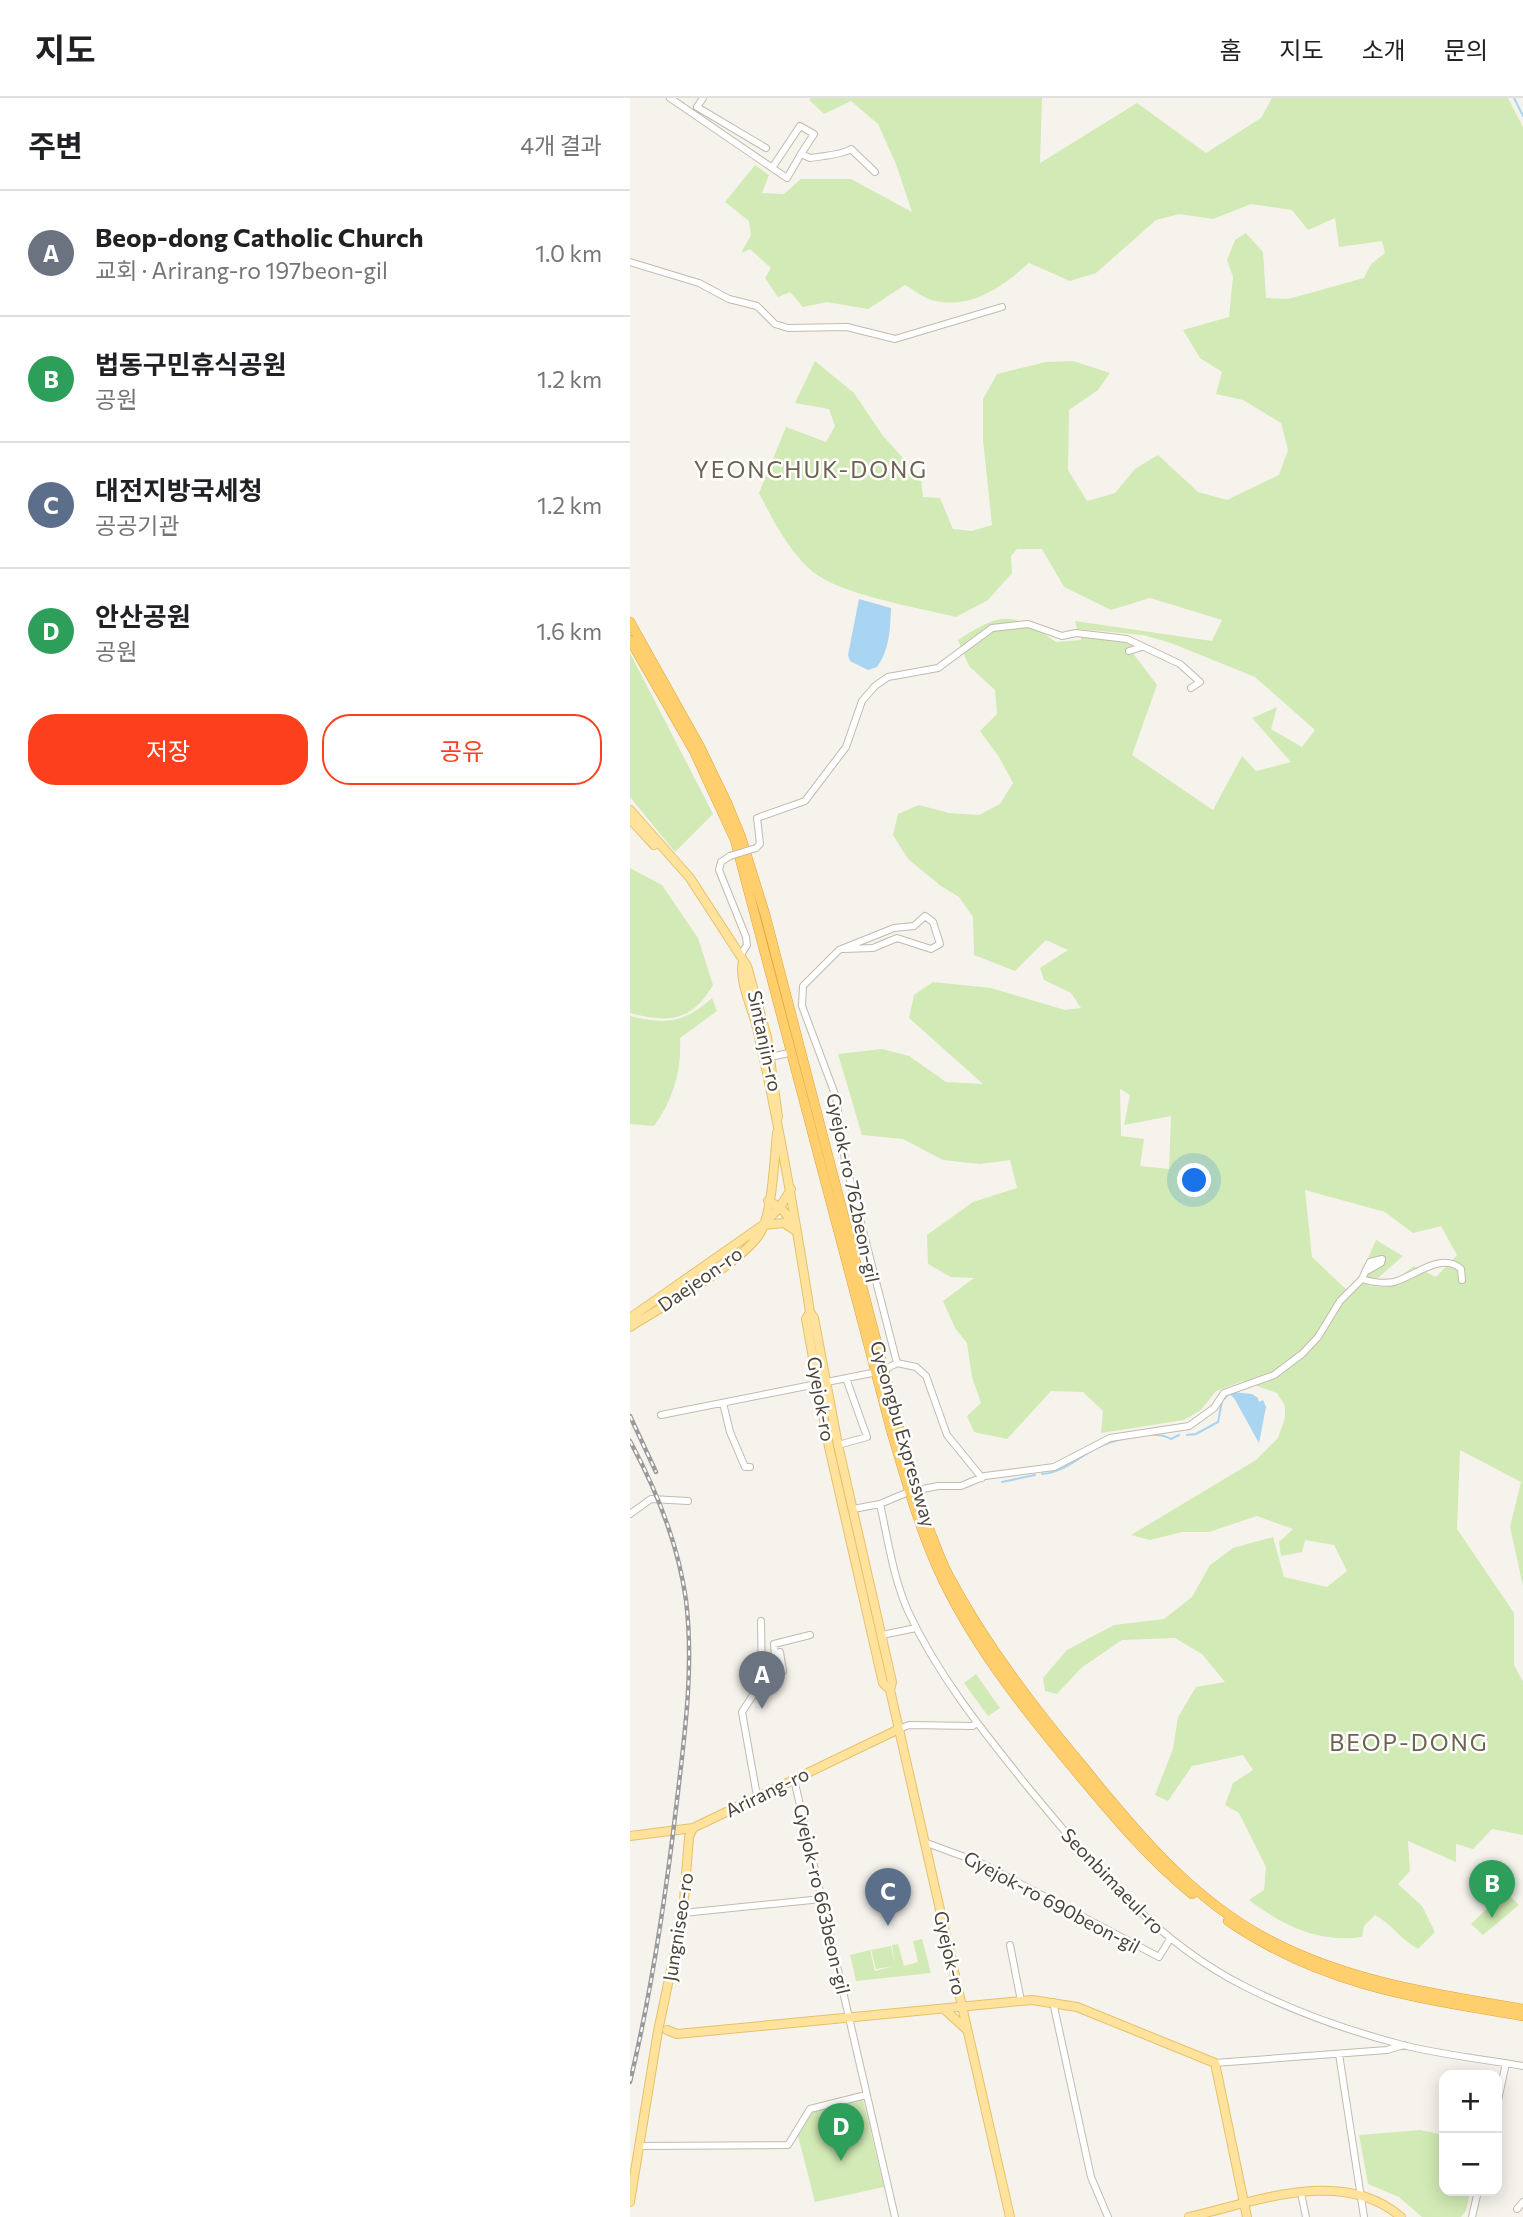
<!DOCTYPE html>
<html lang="ko">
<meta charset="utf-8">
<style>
body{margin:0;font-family:Commissioner,"Noto Sans KR",sans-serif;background:#f2f2f2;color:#202124}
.controls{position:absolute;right:21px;bottom:21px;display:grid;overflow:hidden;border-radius:14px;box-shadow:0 4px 18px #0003}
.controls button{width:63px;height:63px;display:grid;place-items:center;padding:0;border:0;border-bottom:2px solid #e0e0e0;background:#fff;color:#202124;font:35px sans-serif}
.you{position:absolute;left:565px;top:1083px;width:24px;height:24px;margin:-18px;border:5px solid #fff;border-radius:50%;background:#1a73e8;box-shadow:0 0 0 10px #1a73e833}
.badge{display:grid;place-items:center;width:46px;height:46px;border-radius:50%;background:#fc3f1d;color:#fff;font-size:23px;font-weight:700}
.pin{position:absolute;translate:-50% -58px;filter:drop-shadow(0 2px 4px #0008)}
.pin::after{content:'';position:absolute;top:37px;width:24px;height:21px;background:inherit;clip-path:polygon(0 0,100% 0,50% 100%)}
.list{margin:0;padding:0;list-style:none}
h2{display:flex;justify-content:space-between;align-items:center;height:91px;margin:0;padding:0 28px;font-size:30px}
h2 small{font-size:23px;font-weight:400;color:#757577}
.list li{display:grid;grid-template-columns:46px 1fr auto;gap:21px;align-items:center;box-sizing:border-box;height:126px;padding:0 28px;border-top:2px solid #e0e0e0}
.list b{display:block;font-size:26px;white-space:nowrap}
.list p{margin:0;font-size:23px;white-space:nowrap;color:#757577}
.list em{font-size:23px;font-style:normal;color:#757577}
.actions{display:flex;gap:14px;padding:21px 28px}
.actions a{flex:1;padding:16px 0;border:2px solid #fc3f1d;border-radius:28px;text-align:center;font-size:24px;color:#fc3f1d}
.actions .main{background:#fc3f1d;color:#fff}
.map{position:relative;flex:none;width:893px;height:2119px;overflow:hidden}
header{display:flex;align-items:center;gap:42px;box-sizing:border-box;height:98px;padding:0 35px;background:#fff;border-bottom:2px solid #e0e0e0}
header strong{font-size:33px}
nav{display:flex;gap:38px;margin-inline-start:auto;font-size:24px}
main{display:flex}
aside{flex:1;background:#fff}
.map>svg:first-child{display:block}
</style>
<header>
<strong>지도</strong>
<nav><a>홈</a><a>지도</a><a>소개</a><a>문의</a></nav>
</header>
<main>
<aside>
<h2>주변<small>4개 결과</small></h2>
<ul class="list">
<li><span class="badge" style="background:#6b7280">A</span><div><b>Beop-dong Catholic Church</b><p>교회 · Arirang-ro 197beon-gil</p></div><em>1.0 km</em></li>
<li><span class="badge" style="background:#2e9e5b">B</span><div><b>법동구민휴식공원</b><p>공원</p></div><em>1.2 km</em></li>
<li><span class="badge" style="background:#5c6f8a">C</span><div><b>대전지방국세청</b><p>공공기관</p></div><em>1.2 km</em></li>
<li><span class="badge" style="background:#2e9e5b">D</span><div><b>안산공원</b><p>공원</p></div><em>1.6 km</em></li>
</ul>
<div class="actions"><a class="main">저장</a><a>공유</a></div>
</aside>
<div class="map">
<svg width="893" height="2119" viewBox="0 0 893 2119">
<rect width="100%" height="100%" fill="#f6f3ec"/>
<path fill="#d2eab5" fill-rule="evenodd" d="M 181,0 L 412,0 L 410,65 L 507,5 L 576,55 L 631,20 L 642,0 L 878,0 L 893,29 L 893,1488 L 880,1429 L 891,1384 L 830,1352 L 827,1431 L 884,1515 L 884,1567 L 893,1584 L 893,1737 L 862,1731 L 843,1751 L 826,1746 L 826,1764 L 778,1743 L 780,1773 L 768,1786 L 792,1808 L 805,1834 L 788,1851 C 771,1842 763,1827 745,1817 L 734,1828 L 732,1839 C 687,1845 654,1828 619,1802 L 634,1792 L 636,1769 L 609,1715 L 595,1707 L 603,1685 L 623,1672 L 613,1657 L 562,1668 L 538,1703 L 525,1697 L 543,1651 L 548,1619 L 566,1589 L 595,1584 L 572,1556 L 545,1540 L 492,1542 L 451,1570 L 427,1596 L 415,1593 L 413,1580 L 437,1552 L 484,1527 L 534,1521 L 562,1499 L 580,1467 L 603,1450 L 643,1439 L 654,1479 L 697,1489 L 717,1473 L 704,1447 L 675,1442 L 672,1454 L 651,1458 L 649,1444 L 663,1431 L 627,1418 L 579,1434 L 552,1434 L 520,1442 L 501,1437 L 626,1362 L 648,1340 L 655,1320 L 655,1308 L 647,1295 L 613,1283 L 586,1293 L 571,1312 L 554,1322 L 471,1335 L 473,1313 L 453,1294 L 421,1293 L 377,1341 L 344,1334 L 337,1318 L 351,1305 L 342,1279 L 337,1245 L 325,1230 L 313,1203 L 344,1180 L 321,1179 L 298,1166 L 297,1137 L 343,1104 L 387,1090 L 380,1062 L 350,1066 L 313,1062 L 273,1041 L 232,1037 L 208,956 L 252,951 L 279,958 L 316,984 L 353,986 L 279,920 L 284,897 L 303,884 L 361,890 L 435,912 L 451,910 L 441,895 L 414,882 L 410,870 L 438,852 L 416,842 L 385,873 L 344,857 L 343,819 L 329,799 L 311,788 L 278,761 L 263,737 L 268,716 L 289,707 L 319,715 L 349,717 L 370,706 L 383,685 L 369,659 L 350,633 L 367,616 L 365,592 L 339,568 L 328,542 C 373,513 382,514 426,544 L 451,542 L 452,536 L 478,537 L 510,543 L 499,550 L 527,587 L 502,657 L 583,712 L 612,658 L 626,673 L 661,664 L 622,620 L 647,609 L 641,631 L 672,649 L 685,632 L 625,579 L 541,545 L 513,537 L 447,531 L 445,523 L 582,543 L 592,522 L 520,500 L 481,512 L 434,489 L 412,451 L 387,451 L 381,458 L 382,475 L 358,502 L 326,519 C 287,509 214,498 183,474 C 159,454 143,422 129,395 L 156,329 L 196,344 L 205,328 L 199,311 L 165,305 L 185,263 L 224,295 L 253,338 L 291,380 L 293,399 L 310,400 L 323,431 L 342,433 L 362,427 L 353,342 L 353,301 L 367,276 L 416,264 L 443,263 L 480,275 L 468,292 L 439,312 L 438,372 L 457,403 L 485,395 L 505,371 L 528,357 L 568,394 L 597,402 L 649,377 L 658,352 L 651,325 L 613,302 L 586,296 L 592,274 L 570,260 L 553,232 L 599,219 L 603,179 L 597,162 L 605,142 L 616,135 L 633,154 L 636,200 L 658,201 L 734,180 L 741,166 L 755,155 L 752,143 L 709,149 L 705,120 L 678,132 L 662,112 L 621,106 L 583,121 L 549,116 L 526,122 L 466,175 L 440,183 L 399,165 C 373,188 342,211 305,203 C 295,201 284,192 275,187 L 238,211 L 197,204 L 173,209 L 160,194 L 148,199 L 135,180 L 141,170 L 120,151 L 111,155 L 121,137 L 119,123 L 95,104 L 125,67 L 139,77 L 132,95 L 154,96 L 171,81 L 221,81 L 282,114 L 266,66 L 248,26 L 221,3 L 194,16 L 179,2 ZM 490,991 L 500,997 L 494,1027 L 541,1018 L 539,1071 L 510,1068 L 514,1041 L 491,1038 ZM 675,1092 L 755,1114 L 783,1135 L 811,1128 L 827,1157 L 806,1179 L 784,1168 L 756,1189 L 739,1188 L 773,1158 L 746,1142 L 722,1197 L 682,1159 Z
M 0,555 L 83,716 L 45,754 L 0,699 Z
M 0,770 L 32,787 L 68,840 L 83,887 C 61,924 39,925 0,915 Z
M 82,900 L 87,913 L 50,940 C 52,972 43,1002 24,1028 L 0,1026 L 0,918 C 36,927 54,925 82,900 Z
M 346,1576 L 370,1610 L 358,1618 L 334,1585 Z
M 879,1797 L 889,1807 L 853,1837 L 841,1826 L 858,1810 Z
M 292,1841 L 301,1875 L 226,1883 L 220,1857 L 240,1852 L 245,1873 L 264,1868 L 246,1871 L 241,1852 L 261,1848 L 265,1868 L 262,1847 L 268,1846 L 274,1868 L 288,1864 L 283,1843 Z
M 233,2002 L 254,2089 L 185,2104 L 168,2038 L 183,2013 Z
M 790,2032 L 814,2037 L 814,2093 L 840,2093 L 836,2113 L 831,2119 L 792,2119 L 769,2099 L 738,2086 L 729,2037 Z"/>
<path fill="#a9d4f2" d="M 229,501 L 261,510 C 260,531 260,551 247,569 L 238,572 L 220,563 L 218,557 Z
M 602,1294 L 622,1296 L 628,1300 L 629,1304 L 633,1302 L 636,1309 L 629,1345 L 604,1300 L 598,1295 Z"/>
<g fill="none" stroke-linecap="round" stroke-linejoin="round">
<path stroke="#a9d4f2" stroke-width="2" d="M 884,0 L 893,18
M 557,1337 L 566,1336 L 588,1324 L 592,1303 L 598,1297
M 412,1376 C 436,1374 450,1357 471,1348 C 488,1341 524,1331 541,1341 L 549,1337
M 372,1384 L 405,1377"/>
<g stroke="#c2bbae" stroke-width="8">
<path id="minor" d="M 40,0 L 157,80 L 171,56 L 180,60 C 192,58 212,57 221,51 L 245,74
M 73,0 L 67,9 L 136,50
M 142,70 L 170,28 L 184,36 L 171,56
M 0,164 L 69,185 L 99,201 L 127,208 L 145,226 L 158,230 L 217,229 L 265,241 L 372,209
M 499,553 L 512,549
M 126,750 L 130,746 L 127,720 L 175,703 L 216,649 L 232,603 L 245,588 L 258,579 L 308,570 L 362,530 L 398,526 L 432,538 L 446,535 L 497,541 L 550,566 L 570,584 L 561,590
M 100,758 L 91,764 L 89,772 L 116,839 L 117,847 L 110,858
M 213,851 L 243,850 L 267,840 L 301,851 L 310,846 L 303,824 L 295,818 L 284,828 L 264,830 L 209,852 L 173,888 L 172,908 L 206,999 L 215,1063 L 267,1265 L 254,1272
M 140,959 L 159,955
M 732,1181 L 735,1174 L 751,1165 L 752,1161 L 740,1164 L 735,1174
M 267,1265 L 286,1269 L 296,1278 L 317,1337 L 352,1380
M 93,1305 L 100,1334 L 115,1369 L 120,1369
M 31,1317 L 242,1275
M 208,1347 L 237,1339 L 216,1280
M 288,1392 L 308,1388 L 331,1388 L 355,1378 L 424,1369 L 480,1340 L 559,1328 L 584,1310 L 594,1295 L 644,1277 L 672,1256 L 688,1239 L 710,1203 L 732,1181 C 742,1184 754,1186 764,1184 C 784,1179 811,1153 831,1171 L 832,1182
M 250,1406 C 258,1442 263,1479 278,1513 C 308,1578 353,1633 397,1688 C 460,1764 524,1843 614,1888 C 663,1913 719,1933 773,1947 C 812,1957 853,1961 893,1968
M 223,1411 L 250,1406 L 276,1395
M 0,1416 L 21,1401 L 58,1403
M 131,1523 L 132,1587
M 252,1537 L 286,1530
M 150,1554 L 153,1573
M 269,1631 L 279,1627 L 343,1628 L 346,1625
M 164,1681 L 265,2119
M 127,1698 L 112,1614 L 129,1588 L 147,1583 L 144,1546 L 180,1537
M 294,1744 L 351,1765 L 529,1859 L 540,1841
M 53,1815 L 192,1801
M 380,1847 L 391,1903
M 423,1904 L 461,2079 L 478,2119
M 709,1956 L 734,2119
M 585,1965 L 757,1952 L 774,1947
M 867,2007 L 876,1965
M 10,2048 L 158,2047 L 180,2011 L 236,1997
M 671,2095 L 676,2119
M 887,2111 L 893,2104
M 842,2119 L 848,2093"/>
</g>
<g stroke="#e6c16a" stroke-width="10">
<path id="major" d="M 0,712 L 60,780 L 117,868 L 137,939 L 148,1019
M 0,721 L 24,747
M 113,863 C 108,882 123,912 127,930 C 149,1024 165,1118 180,1214 L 184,1220 L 208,1347 L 262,1584 L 260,1592 L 380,2119
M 138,1103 L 150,1109 L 163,1125
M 133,1127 L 154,1125 L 166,1133
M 180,1214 L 176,1221 L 199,1349 L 253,1585 L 260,1592
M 0,1220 L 133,1127 L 150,1109 L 161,1091
M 0,1229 C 34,1207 106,1169 129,1137 C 143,1116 144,1061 147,1035
M 0,1738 L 63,1730 L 269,1631
M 314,1911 L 336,1931
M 37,1932 L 47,1936 L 402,1902 L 447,1909 L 585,1965 L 617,2119
M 0,2104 L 28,1933 L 53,1815 L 59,1739 L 63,1730
M 559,2119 C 625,2104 713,2068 771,2119"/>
</g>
<g stroke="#e0a43c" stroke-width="10">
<path id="highway" d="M 0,524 L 70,649 L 97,705 L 111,739 L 135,816 L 285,1391 C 296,1421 305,1452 320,1480 C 356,1547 402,1607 451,1666 C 505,1733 561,1801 639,1842 C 719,1884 805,1896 893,1911
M 0,542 L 64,653 L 105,742 L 261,1332 C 276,1382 290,1434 313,1482 C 348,1554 398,1616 449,1677 C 484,1719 519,1761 562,1796
M 598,1823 C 691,1887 785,1900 893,1918"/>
</g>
<use href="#minor" stroke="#fff" stroke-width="6"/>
<use href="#major" stroke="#ffe39c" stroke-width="8"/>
<use href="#highway" stroke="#ffcf6e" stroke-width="9"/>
<g stroke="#9a9a9a" stroke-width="4.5">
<path id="rail" d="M 0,1318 L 26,1374
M 0,1343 C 27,1393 48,1445 56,1502 C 64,1569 55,1635 47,1702 C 36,1797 22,1892 0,1984"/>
</g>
<use href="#rail" stroke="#fff" stroke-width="2" stroke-dasharray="5" stroke-linecap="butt"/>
<g stroke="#c2bbae" stroke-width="8" stroke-linecap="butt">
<path id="minor-bridge" d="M 100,758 L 126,750"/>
</g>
<use href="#minor-bridge" stroke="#fff" stroke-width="6"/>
</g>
<g text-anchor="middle" stroke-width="5" stroke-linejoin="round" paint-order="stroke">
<g font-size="19" fill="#4b4439" stroke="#fff">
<text transform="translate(135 943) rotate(78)" y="7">Sintanjin-ro</text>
<text transform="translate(223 1090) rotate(78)" y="7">Gyejok-ro 762beon-gil</text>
<text transform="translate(70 1181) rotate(-35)" y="7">Daejeon-ro</text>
<text transform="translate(191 1301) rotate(80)" y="7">Gyejok-ro</text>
<text transform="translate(273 1336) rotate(74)" y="7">Gyeongbu Expressway</text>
<text transform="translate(137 1694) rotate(-26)" y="7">Arirang-ro</text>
<text transform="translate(483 1783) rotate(46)" y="7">Seonbimaeul-ro</text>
<text transform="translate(192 1801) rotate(77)" y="7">Gyejok-ro 663beon-gil</text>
<text transform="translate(422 1804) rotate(28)" y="7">Gyejok-ro 690beon-gil</text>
<text transform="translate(48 1829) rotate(-81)" y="7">Jungniseo-ro</text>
<text transform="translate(320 1855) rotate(77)" y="7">Gyejok-ro</text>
</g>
<g font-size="23" letter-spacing="2" fill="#6e6250" stroke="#fff">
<text x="181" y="380">YEONCHUK-DONG</text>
<text x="779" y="1653">BEOP-DONG</text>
</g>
</g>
</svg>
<div class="controls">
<button>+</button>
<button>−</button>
</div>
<div class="you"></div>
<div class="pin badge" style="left:132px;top:1611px;background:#6b7280">A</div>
<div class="pin badge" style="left:862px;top:1820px;background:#2e9e5b">B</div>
<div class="pin badge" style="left:258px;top:1828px;background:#5c6f8a">C</div>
<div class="pin badge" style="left:211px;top:2063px;background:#2e9e5b">D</div>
</div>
</main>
